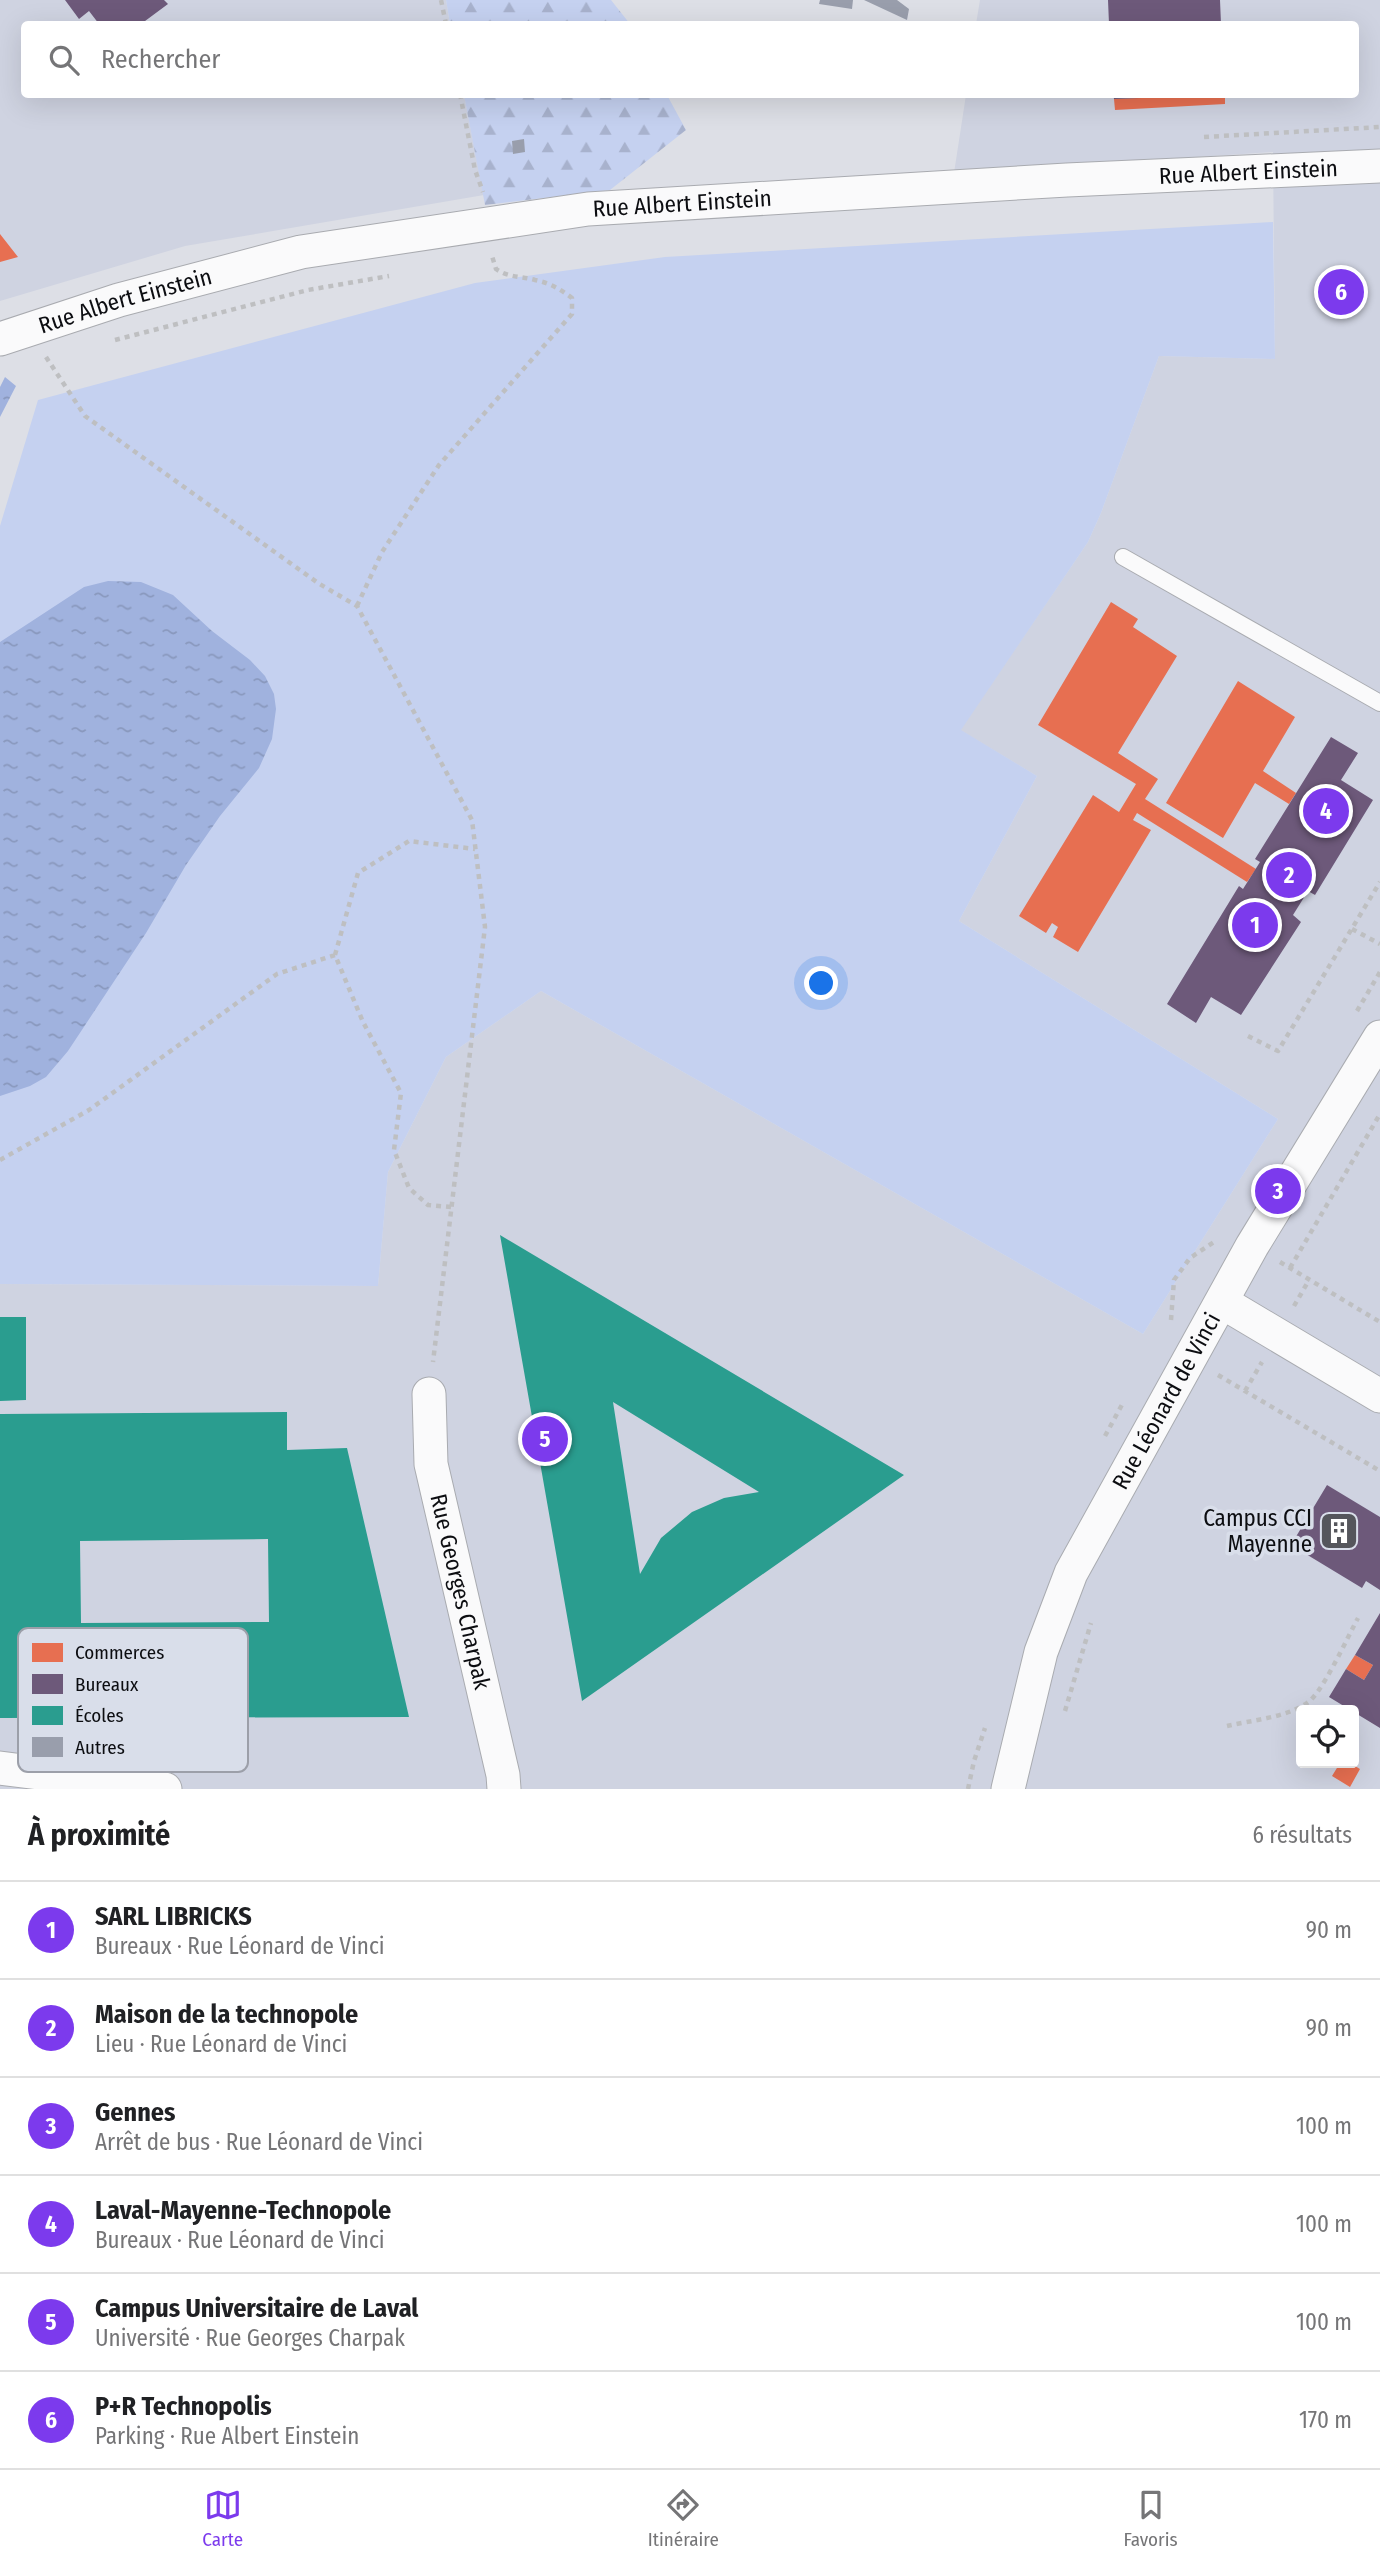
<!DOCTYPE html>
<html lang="fr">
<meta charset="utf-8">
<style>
body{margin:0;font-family:"Fira Sans Condensed",sans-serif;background:#f6f6f6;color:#202124}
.controls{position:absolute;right:21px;bottom:21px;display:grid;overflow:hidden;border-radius:7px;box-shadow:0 7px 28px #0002}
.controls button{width:63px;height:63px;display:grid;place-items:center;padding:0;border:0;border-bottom:2px solid #e0e0e0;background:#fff;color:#202124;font:35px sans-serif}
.you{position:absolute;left:822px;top:984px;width:24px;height:24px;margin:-18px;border:5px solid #fff;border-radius:50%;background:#1a73e8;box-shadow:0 0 0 10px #1a73e833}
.badge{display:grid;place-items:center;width:46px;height:46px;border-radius:50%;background:#7c3aed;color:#fff;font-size:23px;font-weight:700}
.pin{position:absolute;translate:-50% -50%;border:4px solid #fff;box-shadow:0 2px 7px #0006}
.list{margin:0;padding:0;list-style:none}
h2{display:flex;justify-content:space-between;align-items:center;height:91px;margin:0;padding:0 28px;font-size:30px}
h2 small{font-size:23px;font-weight:400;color:#757577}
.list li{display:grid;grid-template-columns:46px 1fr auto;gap:21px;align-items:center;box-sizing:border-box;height:98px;padding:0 28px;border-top:2px solid #e0e0e0}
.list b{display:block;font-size:26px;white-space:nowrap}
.list p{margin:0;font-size:23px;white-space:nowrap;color:#757577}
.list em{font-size:23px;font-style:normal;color:#757577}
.icon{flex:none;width:38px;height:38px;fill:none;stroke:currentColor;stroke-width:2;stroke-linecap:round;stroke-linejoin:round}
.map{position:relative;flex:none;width:1380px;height:1789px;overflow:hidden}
.search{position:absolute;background:#fff;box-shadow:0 7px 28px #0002;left:21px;right:21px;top:21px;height:77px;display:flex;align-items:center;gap:18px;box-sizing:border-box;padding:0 24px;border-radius:7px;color:#757577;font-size:26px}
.sheet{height:679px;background:#fff}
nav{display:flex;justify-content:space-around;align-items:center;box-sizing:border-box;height:98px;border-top:2px solid #e0e0e0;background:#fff;font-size:19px;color:#757577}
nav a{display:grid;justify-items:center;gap:4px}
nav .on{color:#7c3aed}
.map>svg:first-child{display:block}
</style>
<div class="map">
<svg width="1380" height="1789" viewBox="0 0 1380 1789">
<defs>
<pattern id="forest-firs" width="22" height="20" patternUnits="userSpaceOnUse" patternTransform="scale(1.75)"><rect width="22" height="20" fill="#c5d1f0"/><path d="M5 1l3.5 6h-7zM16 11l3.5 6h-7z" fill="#a8b2cd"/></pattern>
<pattern id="water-ripples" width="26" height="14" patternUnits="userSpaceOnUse" patternTransform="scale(1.75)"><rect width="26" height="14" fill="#a0b2de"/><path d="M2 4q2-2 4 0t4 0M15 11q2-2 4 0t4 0" fill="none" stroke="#8998bd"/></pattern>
</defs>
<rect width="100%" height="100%" fill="#dddfe6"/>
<path fill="#cfd3e1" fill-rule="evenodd" d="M 0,0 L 446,0 L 450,24 L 24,24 L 24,94 L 464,95 L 484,195 L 185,246 L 0,301 Z
M 980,0 L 1380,0 L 1380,1789 L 0,1789 L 0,1284 L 378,1286 L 388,1172 L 446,1057 L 541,991 L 1143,1334 L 1278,1119 L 959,921 L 1037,776 L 960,730 L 1088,542 L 1101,513 L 1159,356 L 1275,359 L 1273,152 L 954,173 L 966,95 L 1356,94 L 1356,24 L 976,24 ZM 1301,1710 L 1354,1710 L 1354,1763 L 1301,1763 Z"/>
<path fill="#c5d1f0" d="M 1273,222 L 1275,359 L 1159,356 L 1101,513 L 1088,542 L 961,730 L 1037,776 L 959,921 L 1278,1119 L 1143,1334 L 541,991 L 446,1057 L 388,1172 L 378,1286 L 0,1284 L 0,526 L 38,400 L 475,283 L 665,257 Z"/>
<path fill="url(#forest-firs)" d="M 446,0 L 611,0 L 630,24 L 450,24 Z
M 464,95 L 667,95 L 686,130 L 610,190 L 485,205 Z"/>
<path fill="url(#water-ripples)" d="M 5,377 L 16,386 L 0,417 L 0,387 Z
M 108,581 L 141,582 L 173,595 L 212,631 L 250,660 L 265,676 L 274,694 L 276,709 L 272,739 L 259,768 L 220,816 L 186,865 L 146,933 L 68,1051 L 46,1077 L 30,1086 L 0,1096 L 0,642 L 84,587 Z"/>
<path fill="#e76f51" d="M 1225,94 L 1225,104 L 1115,110 L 1114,99 Z
M 0,234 L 18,257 L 0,262 Z
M 1111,602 L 1138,619 L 1133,627 L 1177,656 L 1118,753 L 1158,779 L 1145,799 L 1256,869 L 1247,882 L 1137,813 L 1133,820 L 1151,830 L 1078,952 L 1053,937 L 1058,927 L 1052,923 L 1046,933 L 1019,916 L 1093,795 L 1119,812 L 1136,784 L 1038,725 Z
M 1238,681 L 1295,717 L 1263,771 L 1296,793 L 1289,804 L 1255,783 L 1223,838 L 1166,803 Z
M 1355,1655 L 1373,1665 L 1364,1680 L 1346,1669 Z
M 1340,1763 L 1350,1763 L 1360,1769 L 1350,1787 L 1332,1776 Z"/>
<path fill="#6d597a" d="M 65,0 L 164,0 L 168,4 L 141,24 L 99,24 L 89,11 L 79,19 Z
M 1108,0 L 1220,0 L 1221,24 L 1109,24 Z
M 1113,94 L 1168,94 L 1168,97 L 1114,99 Z
M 1331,737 L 1358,753 L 1341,780 L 1373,800 L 1315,895 L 1308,891 L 1293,915 L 1301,922 L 1241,1015 L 1211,997 L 1196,1023 L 1167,1004 L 1239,886 L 1243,889 L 1260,862 L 1255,859 Z
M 1327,1485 L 1380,1517 L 1380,1590 L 1366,1581 L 1362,1588 L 1291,1545 Z
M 1380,1613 L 1380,1728 L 1329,1697 L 1346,1669 L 1364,1680 L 1373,1665 L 1355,1655 Z"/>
<path fill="#2a9d8f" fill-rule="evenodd" d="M 500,1235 L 904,1475 L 582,1701 ZM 613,1402 L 759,1492 L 724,1498 L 692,1512 L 661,1538 L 640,1574 Z
M 0,1317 L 26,1317 L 26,1400 L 0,1401 Z
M 287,1412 L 287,1450 L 347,1448 L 409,1717 L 0,1718 L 0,1414 ZM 268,1539 L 269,1622 L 81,1623 L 80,1541 Z"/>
<path fill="#999eac" d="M 820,0 L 853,0 L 852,9 L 819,4 Z
M 864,0 L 897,0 L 909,9 L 907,20 Z
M 524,139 L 525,152 L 513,154 L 512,141 Z"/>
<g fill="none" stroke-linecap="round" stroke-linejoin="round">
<g stroke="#a9abb0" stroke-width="18">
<path id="lane" d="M 1123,557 L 1380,703"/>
</g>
<g stroke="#a9abb0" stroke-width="35">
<g id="street">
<path id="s1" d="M 0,339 L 119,300 L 301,252 L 588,209 L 1067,180 L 1380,166"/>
<path d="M 1222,1302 L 1380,1396"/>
<path id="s2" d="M 429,1394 L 431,1464 L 503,1775 L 504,1789"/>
<path d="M 0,1768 L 165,1789"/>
<path id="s3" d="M 1008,1789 L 1041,1652 L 1071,1573 L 1252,1246 L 1380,1037"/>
</g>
</g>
<path stroke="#bebfc1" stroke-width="4.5" stroke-dasharray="5 5" stroke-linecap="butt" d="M 441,0 L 446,24
M 460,94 L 475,170 L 483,192
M 1204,137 L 1380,127
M 115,340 L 308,290 L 389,276
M 46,357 L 85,416 L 318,583 L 357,606 L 472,820 L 485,927 L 433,1362
M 357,606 L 382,552 L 439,465 L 572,314 L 572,298 C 560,289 550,283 535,280 C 521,276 509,278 496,269 L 492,256
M 1352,929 L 1380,944
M 1357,1011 L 1380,972
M 1248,1036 L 1278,1051 L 1380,882
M 0,1160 L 89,1110 L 277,974 L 335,955
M 451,1207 L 428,1205 L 409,1188 L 394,1150 L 401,1093 L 363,1022 L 335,955 L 358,873 L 409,841 L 475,849
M 1280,1262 L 1380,1322
M 1290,1268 L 1380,1114
M 1294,1306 L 1309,1280
M 1171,1320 L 1174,1280 L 1190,1258 L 1214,1242
M 1218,1375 L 1380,1471
M 1245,1391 L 1262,1362
M 1105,1436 L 1124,1401
M 1065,1711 L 1091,1623
M 1227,1726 C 1252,1720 1285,1718 1307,1703 C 1322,1694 1348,1636 1358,1618
M 968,1789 L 974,1761 L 985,1728"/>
<use href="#lane" stroke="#fafafb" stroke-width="16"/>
<use href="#street" stroke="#fafafb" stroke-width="33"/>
</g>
<defs>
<g id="building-square" transform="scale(2.0125)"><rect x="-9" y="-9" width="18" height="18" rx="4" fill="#55565c" stroke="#d9deea"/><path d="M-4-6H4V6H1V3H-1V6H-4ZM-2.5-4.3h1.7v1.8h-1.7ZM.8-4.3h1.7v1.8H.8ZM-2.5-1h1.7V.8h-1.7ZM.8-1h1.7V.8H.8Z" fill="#fff"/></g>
</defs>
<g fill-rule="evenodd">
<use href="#building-square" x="1339" y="1531"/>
</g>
<g text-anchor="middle" stroke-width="7" stroke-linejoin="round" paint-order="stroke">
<g font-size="23" fill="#0c0d11" stroke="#d9deea">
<text dy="8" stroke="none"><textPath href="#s1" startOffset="1265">Rue Albert Einstein</textPath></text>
<text dy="8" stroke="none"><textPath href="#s1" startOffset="698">Rue Albert Einstein</textPath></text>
<text dy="8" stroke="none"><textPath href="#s1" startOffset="131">Rue Albert Einstein</textPath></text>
<text dy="8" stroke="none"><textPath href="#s3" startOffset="422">Rue Léonard de Vinci</textPath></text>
<text dy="8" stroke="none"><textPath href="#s2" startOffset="201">Rue Georges Charpak</textPath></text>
</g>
<g font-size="23" fill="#0c0d11" stroke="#d9deea" text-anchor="end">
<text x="1312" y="1526">Campus CCI<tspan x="1312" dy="26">Mayenne</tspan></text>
</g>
</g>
<rect x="18" y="1628" width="230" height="144" rx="10" fill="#d9deea" stroke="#9c9fa9" stroke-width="2"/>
<rect x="32" y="1643" width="31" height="19" fill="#e76f51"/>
<rect x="32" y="1674" width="31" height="20" fill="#6d597a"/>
<rect x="32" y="1706" width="31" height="19" fill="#2a9d8f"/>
<rect x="32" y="1737" width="31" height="20" fill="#999eac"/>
<g font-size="19" fill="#0c0d11">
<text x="75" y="1659">Commerces</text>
<text x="75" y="1691">Bureaux</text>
<text x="75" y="1722">Écoles</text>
<text x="75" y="1754">Autres</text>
</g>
</svg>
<div class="controls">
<button><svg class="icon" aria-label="locate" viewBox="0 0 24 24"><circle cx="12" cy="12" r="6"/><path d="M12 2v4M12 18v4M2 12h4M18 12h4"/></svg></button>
</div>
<div class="you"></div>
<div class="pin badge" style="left:1255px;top:925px">1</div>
<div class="pin badge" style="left:1289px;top:875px">2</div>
<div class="pin badge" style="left:1278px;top:1191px">3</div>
<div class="pin badge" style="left:1326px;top:811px">4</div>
<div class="pin badge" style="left:545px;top:1439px">5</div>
<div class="pin badge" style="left:1341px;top:292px">6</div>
<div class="search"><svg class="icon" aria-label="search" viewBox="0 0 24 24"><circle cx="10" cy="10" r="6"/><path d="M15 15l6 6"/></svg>Rechercher</div>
</div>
<section class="sheet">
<h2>À proximité<small>6 résultats</small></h2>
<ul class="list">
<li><span class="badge">1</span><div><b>SARL LIBRICKS</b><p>Bureaux · Rue Léonard de Vinci</p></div><em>90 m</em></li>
<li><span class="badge">2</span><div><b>Maison de la technopole</b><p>Lieu · Rue Léonard de Vinci</p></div><em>90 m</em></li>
<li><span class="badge">3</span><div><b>Gennes</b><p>Arrêt de bus · Rue Léonard de Vinci</p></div><em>100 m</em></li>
<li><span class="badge">4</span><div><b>Laval-Mayenne-Technopole</b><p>Bureaux · Rue Léonard de Vinci</p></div><em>100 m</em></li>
<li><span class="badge">5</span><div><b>Campus Universitaire de Laval</b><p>Université · Rue Georges Charpak</p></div><em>100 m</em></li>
<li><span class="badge">6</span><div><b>P+R Technopolis</b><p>Parking · Rue Albert Einstein</p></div><em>170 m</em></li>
</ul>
</section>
<nav>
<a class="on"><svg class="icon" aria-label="map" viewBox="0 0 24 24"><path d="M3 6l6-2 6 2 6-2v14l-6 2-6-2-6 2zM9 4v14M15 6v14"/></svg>Carte</a>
<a><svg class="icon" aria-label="directions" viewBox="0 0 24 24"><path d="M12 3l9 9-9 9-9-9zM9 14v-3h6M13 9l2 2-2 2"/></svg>Itinéraire</a>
<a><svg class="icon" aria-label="saved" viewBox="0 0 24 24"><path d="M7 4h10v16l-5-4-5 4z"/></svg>Favoris</a>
</nav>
